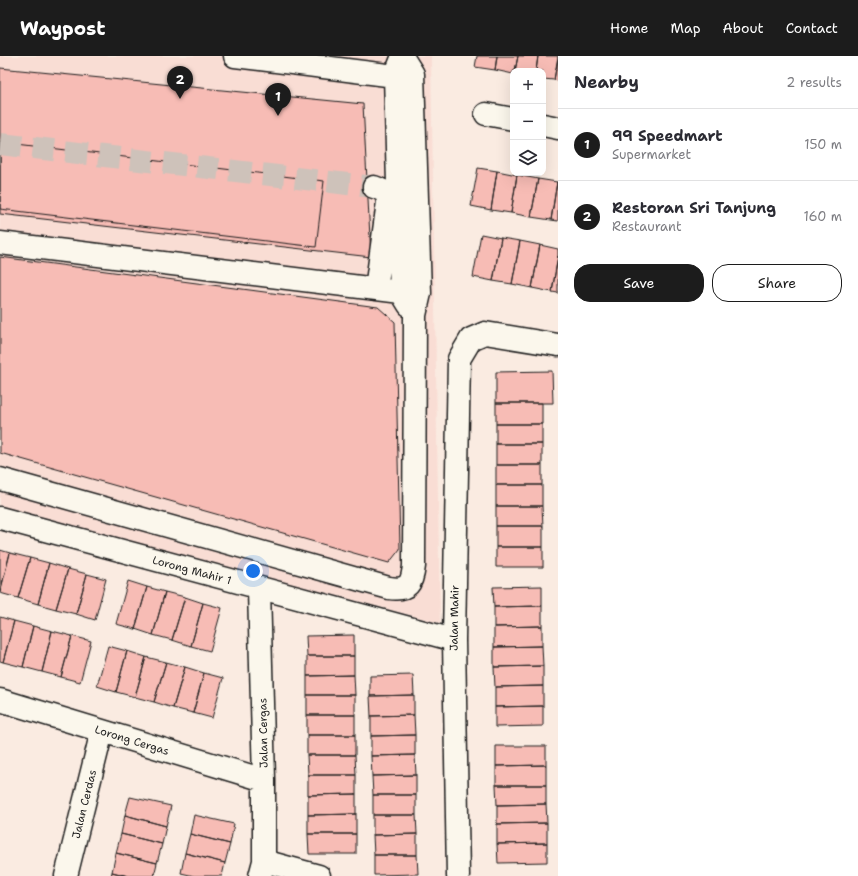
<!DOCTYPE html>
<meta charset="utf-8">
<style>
body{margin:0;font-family:"Shantell Sans",sans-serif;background:#f7f7f7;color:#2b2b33}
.controls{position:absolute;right:12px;top:12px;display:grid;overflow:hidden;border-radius:8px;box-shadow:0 4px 16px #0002}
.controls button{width:36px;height:36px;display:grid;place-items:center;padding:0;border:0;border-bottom:1px solid #e1e1e2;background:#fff;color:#2b2b33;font:20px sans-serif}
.you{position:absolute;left:253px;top:515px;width:14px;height:14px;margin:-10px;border:3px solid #fff;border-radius:50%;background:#1a73e8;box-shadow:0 0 0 6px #1a73e833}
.badge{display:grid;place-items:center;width:26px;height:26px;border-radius:50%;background:#1c1c1c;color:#fff;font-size:13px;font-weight:700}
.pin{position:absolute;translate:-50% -33px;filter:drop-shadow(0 1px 2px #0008)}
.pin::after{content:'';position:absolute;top:21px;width:14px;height:12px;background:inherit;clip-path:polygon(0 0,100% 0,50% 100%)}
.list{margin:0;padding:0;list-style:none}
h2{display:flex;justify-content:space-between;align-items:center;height:52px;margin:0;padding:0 16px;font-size:17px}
h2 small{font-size:13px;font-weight:400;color:#7c7c81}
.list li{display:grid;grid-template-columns:26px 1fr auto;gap:12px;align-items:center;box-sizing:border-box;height:72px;padding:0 16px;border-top:1px solid #e1e1e2}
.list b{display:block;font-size:15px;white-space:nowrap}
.list p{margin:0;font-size:13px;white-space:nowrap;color:#7c7c81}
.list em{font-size:13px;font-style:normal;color:#7c7c81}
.actions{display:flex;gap:8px;padding:12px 16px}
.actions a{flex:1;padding:9px 0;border:1px solid #1c1c1c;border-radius:16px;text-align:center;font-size:14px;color:#1c1c1c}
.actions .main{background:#1c1c1c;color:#fff}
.icon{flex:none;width:22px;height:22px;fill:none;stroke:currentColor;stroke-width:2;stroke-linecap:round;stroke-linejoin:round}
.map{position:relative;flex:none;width:558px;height:820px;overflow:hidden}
header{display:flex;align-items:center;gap:24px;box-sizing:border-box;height:56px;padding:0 20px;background:#1c1c1c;color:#fff}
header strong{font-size:19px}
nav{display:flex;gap:22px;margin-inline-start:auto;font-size:14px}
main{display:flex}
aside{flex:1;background:#fff}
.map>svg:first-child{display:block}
</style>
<header>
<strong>Waypost</strong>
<nav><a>Home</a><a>Map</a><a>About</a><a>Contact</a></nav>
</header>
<main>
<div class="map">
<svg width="558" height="820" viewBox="0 0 558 820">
<rect width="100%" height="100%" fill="#faebe1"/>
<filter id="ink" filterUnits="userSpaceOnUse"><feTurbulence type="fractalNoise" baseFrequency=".025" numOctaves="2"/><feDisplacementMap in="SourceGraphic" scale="8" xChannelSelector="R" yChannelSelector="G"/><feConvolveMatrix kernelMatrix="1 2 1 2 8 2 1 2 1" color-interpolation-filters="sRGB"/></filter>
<g filter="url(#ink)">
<path fill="#f9ddd4" d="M 0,0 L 431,0 L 440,567 L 0,451 Z"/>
<path fill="#f7bcb5" stroke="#1c1c1c" d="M 477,0 L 497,0 L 495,14 L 475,11 Z
M 497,0 L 518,0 L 515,15 L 513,15 L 513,18 L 495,14 Z
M 518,0 L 538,0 L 536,15 L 515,15 Z
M 538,0 L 558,0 L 554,24 L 543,23 L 543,15 L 536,15 Z
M 558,3 L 558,25 L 554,24 Z
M 0,12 L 363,48 L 371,201 L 0,158 Z
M 0,86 L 324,125 L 316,191 L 0,153 Z
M 478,112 L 497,115 L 491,154 L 471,150 Z
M 497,115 L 517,119 L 511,157 L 491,154 Z
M 517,119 L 538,123 L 531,161 L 511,157 Z
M 538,123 L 557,126 L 551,164 L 531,161 Z
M 557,126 L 558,126 L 558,165 L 551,164 Z
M 481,178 L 501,182 L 493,225 L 473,221 Z
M 501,182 L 520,185 L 512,228 L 493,225 Z
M 520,185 L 540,189 L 532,232 L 512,228 Z
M 540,189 L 558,193 L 558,200 L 552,236 L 532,232 Z
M 558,200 L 558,237 L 552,236 Z
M 0,201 L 378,251 L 395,266 L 400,493 L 389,507 L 0,397 Z
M 552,315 L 553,347 L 496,347 L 496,316 Z
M 496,347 L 542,347 L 542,368 L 496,368 Z
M 496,368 L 542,368 L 542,388 L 496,388 Z
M 496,388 L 542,388 L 542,409 L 496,409 Z
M 496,409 L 542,409 L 542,429 L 496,429 Z
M 496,429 L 542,429 L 542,450 L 496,450 Z
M 496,450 L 542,450 L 543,470 L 496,470 Z
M 496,470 L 543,470 L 543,491 L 496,491 Z
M 496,491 L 543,491 L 543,511 L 496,511 Z
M 0,494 L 10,497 L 0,536 Z
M 10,497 L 30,502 L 18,542 L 0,537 Z
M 30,502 L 49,507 L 38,548 L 18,542 Z
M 49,507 L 68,513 L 56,553 L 38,548 Z
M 68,513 L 87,518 L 76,558 L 56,553 Z
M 87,518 L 106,523 L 95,564 L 76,558 Z
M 128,525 L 147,531 L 135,573 L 116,568 Z
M 542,530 L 542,550 L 494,551 L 493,531 Z
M 147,531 L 165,536 L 153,579 L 135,573 Z
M 165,536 L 185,541 L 172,584 L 153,579 Z
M 185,541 L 203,547 L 191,590 L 172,584 Z
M 203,547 L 222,552 L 210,595 L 191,590 Z
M 542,550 L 542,570 L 494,571 L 494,551 Z
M 0,561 L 14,565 L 3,606 L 0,605 Z
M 14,565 L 33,570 L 23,611 L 3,606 Z
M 33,570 L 52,575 L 42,616 L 23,611 Z
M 542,570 L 542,590 L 494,591 L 494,571 Z
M 52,575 L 72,580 L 61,621 L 42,616 Z
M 354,579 L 354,600 L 307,600 L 306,580 Z
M 72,580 L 91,585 L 80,626 L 61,621 Z
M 108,590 L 127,595 L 116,636 L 97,630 Z
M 542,590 L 543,610 L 494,611 L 494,591 Z
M 127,595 L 146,601 L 135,641 L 116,636 Z
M 307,600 L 354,600 L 354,619 L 307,620 Z
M 146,601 L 166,606 L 154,646 L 135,641 Z
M 166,606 L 185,611 L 173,652 L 154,646 Z
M 543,610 L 543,630 L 495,631 L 494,611 Z
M 185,611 L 204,617 L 193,657 L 173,652 Z
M 204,617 L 223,622 L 212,662 L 193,657 Z
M 354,619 L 355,639 L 307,639 L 307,620 Z
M 413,619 L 414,639 L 370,640 L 370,620 Z
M 543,630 L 543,650 L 495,651 L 495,631 Z
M 307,639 L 355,639 L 355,659 L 307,659 Z
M 414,639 L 414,659 L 371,660 L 370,640 Z
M 543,650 L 543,670 L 495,671 L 495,651 Z
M 307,659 L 355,659 L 355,679 L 307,679 Z
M 414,659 L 415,679 L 371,680 L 371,660 Z
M 307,679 L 355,679 L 355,699 L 307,699 Z
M 415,679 L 415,699 L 371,700 L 371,680 Z
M 496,690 L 546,690 L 546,709 L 496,710 Z
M 307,699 L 355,699 L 356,719 L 308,719 Z
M 415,699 L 416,719 L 372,720 L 371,700 Z
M 546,709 L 546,729 L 496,729 L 496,710 Z
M 308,719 L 356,719 L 356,738 L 308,739 Z
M 416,719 L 416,739 L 373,739 L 372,720 Z
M 496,729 L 546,729 L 546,748 L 497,749 Z
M 356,738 L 356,758 L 308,759 L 308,739 Z
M 373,739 L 416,739 L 416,759 L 373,759 Z
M 130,741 L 171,750 L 166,770 L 125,759 Z
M 546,748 L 547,767 L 497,768 L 497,749 Z
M 356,758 L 356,778 L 308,778 L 308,759 Z
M 125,759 L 166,770 L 162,788 L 121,778 Z
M 194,759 L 234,768 L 230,788 L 190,778 Z
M 373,759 L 416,759 L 417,778 L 373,779 Z
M 547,767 L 547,787 L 497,788 L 497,768 Z
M 121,778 L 162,788 L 157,807 L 116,797 Z
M 190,778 L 230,788 L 225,807 L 185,797 Z
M 308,778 L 356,778 L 356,798 L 309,798 Z
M 417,778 L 417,799 L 374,799 L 373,779 Z
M 547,787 L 547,806 L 498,807 L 497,788 Z
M 116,797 L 157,807 L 154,820 L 128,820 L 112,816 Z
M 185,797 L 225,807 L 222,820 L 194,820 L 181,817 Z
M 374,799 L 417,799 L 418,818 L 374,819 Z
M 112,816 L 128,820 L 111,820 Z"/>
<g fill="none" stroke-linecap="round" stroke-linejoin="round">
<path stroke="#cec2ba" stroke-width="22" stroke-dasharray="22 11" stroke-linecap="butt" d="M 0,88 L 374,131"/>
<g stroke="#1c1c1c" stroke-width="25">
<path id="minor" d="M 235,0 L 395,20 L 410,19
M 403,0 L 395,20 L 401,236 L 409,249
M 486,58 L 513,63
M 543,69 L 558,72
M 374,131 C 383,134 387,136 388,146 L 376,233
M 0,187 L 401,236 L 420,237
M 0,423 L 389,532 C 409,535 412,527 414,510 L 415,259 L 420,237 L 413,18 L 403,2
M 0,462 L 454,584
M 259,533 L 264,724 L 264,805 L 260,820
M 0,644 L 264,724
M 264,805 L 319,820
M 66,820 L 102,675
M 458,820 L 454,584 L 459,303 L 471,283 L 485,277 L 558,289"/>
</g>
<use href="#minor" stroke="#fbf7ec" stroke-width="22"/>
</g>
</g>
<g text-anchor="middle" stroke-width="3" stroke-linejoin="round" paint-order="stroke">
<g font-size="11" fill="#1c1c1c" stroke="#fbf7ec">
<text transform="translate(192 514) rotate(15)" y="4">Lorong Mahir 1</text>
<text transform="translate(454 562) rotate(-89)" y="4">Jalan Mahir</text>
<text transform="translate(263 677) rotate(-91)" y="4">Jalan Cergas</text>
<text transform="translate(132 684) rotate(17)" y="4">Lorong Cergas</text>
<text transform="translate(84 748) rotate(-76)" y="4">Jalan Cerdas</text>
</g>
</g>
</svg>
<div class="controls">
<button>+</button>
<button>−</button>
<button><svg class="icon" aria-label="layers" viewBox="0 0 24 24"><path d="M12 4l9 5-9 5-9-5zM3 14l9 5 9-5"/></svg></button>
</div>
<div class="you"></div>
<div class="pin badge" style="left:278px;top:60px">1</div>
<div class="pin badge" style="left:180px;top:43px">2</div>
</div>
<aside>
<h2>Nearby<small>2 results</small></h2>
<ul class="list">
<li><span class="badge">1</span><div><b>99 Speedmart</b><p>Supermarket</p></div><em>150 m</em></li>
<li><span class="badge">2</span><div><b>Restoran Sri Tanjung</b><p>Restaurant</p></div><em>160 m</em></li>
</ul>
<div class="actions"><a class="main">Save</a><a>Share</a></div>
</aside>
</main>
